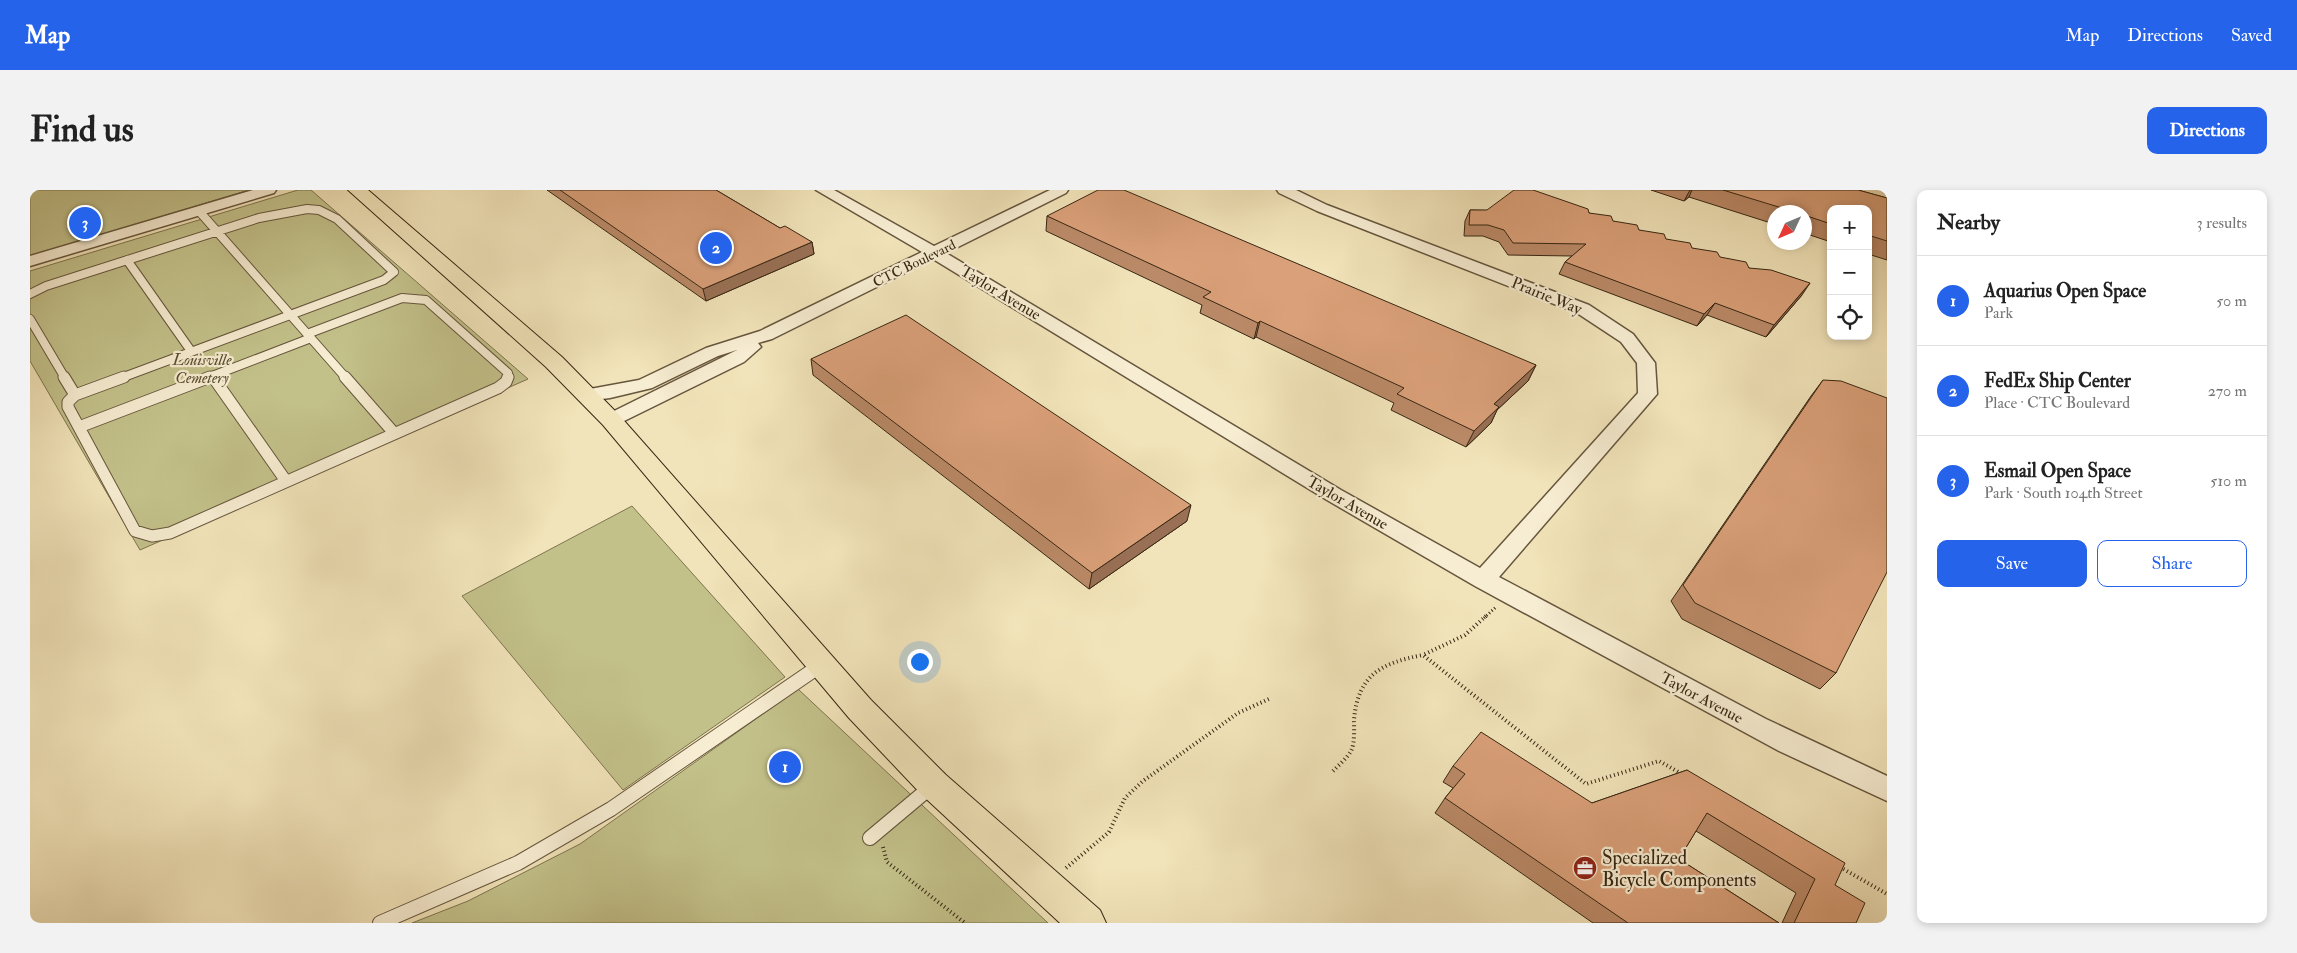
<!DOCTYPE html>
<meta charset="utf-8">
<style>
body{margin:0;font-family:"IM FELL Double Pica",serif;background:#f2f2f2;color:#222}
.controls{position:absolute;right:15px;top:15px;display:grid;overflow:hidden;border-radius:10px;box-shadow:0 2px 8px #0003}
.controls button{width:45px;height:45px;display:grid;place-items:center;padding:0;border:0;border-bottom:1px solid #e0e0e0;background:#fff;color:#222;font:25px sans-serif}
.compass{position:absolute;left:1737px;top:15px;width:45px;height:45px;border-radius:50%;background:#fff;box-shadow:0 2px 8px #0003;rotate:226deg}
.you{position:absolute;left:889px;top:471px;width:18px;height:18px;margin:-12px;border:4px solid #fff;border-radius:50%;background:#1a73e8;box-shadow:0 0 0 8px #1a73e833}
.badge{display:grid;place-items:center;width:32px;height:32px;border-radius:50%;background:#2563eb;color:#fff;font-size:16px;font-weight:700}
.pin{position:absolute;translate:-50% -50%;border:2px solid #fff;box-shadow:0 1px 5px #0006}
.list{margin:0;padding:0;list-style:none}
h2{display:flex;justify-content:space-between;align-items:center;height:65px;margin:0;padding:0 20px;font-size:21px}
h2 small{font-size:16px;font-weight:400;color:#767676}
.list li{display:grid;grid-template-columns:32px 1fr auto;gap:15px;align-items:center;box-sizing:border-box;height:90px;padding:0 20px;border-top:1px solid #e0e0e0}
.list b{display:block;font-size:19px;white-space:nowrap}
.list p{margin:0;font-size:16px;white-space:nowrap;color:#767676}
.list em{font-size:16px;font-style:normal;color:#767676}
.actions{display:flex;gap:10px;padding:15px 20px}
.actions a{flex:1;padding:11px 0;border:1px solid #2563eb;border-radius:10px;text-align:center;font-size:18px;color:#2563eb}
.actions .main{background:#2563eb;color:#fff}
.icon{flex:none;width:28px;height:28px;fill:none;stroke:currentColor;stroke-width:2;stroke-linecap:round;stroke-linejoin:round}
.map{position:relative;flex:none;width:1857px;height:733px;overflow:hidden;border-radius:10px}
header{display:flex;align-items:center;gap:30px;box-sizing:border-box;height:70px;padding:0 25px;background:#2563eb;color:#fff}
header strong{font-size:24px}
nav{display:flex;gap:28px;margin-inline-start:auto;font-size:18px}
.intro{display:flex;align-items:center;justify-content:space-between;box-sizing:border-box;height:120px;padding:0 30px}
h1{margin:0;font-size:35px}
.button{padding:12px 22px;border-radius:10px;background:#2563eb;color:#fff;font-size:18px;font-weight:700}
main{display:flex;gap:30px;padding:0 30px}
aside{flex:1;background:#fff;border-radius:10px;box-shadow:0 2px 8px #0003}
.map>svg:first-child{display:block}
</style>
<header>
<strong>Map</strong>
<nav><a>Map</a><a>Directions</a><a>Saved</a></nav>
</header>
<div class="intro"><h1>Find us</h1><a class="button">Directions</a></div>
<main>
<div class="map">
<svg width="1857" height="733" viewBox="0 0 1857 733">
<rect width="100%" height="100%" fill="#f2e4ba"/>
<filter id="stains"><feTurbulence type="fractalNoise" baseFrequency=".004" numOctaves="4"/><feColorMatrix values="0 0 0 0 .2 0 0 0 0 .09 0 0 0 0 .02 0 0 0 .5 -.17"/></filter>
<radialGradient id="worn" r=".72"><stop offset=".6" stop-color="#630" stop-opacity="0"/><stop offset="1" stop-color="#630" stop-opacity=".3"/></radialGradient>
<path fill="#c3c18a" stroke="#7d744e" d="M 0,0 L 219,0 L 0,66 Z
M 268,0 L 281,0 L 498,189 L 110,360 L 0,171 L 0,81 Z
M 602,316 L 755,487 L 593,600 L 432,406 Z
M 768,499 L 1018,733 L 382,733 L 438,711 L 550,654 Z"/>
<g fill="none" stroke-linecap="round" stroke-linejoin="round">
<g stroke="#66563d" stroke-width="10">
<path id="lane-far2" d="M 169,21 L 316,188
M 97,70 L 161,161
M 0,104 L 16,96 L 229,28 L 277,19 L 289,20 L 307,29 L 364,82 L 354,90 L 91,188
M 0,129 L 35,188
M 277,144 L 372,108 L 396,110 L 478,183 L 478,188
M 182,186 L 183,188
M 177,188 L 281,148"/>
</g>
<g stroke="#66563d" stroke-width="13">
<path id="lane-far1" d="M 34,187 L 45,205
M 94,187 L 45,205 L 38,212 L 38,217 L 105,341 L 122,346 L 140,343 L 468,198 L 476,192 L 478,187
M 183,187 L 256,291
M 315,187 L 364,243
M 49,237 L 180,187"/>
</g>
<g stroke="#66563d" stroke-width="16">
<path id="lane" d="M 840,648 L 902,596
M 350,733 L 488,673 L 581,619 L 791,475"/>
</g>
<g stroke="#66563d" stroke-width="3">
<path id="street" d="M 223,0 L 246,0 L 244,3 L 0,76 L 0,66 Z
M 786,0 L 804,0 L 904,56 L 1020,0 L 1038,0 L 1036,3 L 916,63 L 1311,300 L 1450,378 L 1608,203 L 1607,173 L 1591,152 L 1547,123 L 1287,21 L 1249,3 L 1247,0 L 1266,0 L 1297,15 L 1559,115 L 1603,144 L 1625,173 L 1627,204 L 1469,387 L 1736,529 L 1857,586 L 1857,611 L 1749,561 L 1445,396 L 1297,310 L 903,69 L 742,149 L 728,153 L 731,157 L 714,172 L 588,234 L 581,236 L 574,234 L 571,230 L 574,226 L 707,160 L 688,166 L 622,198 L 580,208 L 556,211 L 549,209 L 546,205 L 549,201 L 609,190 L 676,158 L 730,141 L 892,62 Z"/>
</g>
<g stroke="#372713" stroke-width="2">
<path id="primary" d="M 318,0 L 338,0 L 532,167 L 589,225 L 841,510 L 916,585 L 1070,720 L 1076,733 L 1030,733 L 892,605 L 819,528 L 573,235 L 516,177 Z"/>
</g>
<path stroke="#372713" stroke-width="3" stroke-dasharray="1 2.5" stroke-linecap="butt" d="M 1454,428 L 1466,417"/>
<path stroke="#372713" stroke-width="4" stroke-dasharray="1 3" stroke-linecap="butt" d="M 1456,426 L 1435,445 L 1393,465 L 1556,594 L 1629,571 L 1652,584
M 1303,581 C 1309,575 1317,568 1321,561 C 1325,553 1324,538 1324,530 C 1328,484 1352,473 1393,465
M 853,657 L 857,672 L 935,733
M 1810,677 L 1857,704
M 1036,678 L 1079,642 L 1095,608 L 1113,591 L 1208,523 L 1239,509"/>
<use href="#lane-far2" stroke="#f7edd2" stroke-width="8"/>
<use href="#lane-far1" stroke="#f7edd2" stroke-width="11"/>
<use href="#lane" stroke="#f7edd2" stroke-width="14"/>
<use href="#street" fill="#f7edd2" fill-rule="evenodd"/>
<use href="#primary" fill="#f2e4ba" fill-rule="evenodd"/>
</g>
<path fill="#bb8a68" stroke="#372713" d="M 517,0 L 686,0 L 750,38 L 782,52 L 784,64 L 676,111 Z
M 1621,0 L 1828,0 L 1857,8 L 1857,70 L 1838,64 L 1838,19 L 1801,19 L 1801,52 L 1774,43 L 1774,22 L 1744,22 L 1744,34 L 1659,7 L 1654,11 Z
M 1440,20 L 1559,23 L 1719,78 L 1772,105 L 1736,147 L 1677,125 L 1667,136 L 1529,84 L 1535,72 L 1542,66 L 1478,65 L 1469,52 L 1453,46 L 1434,46 L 1435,31 Z
M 1017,26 L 1506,175 L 1498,191 L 1467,220 L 1461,233 L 1436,257 L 1361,220 L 1364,213 L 1226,147 L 1224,149 L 1170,123 L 1172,115 L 1016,41 Z
M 781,169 L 1157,331 L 1059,399 L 783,185 Z
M 1793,190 L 1806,483 L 1790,499 L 1652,429 L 1641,411 L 1781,206 Z
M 1423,576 L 1562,613 L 1657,580 L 1805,695 L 1826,733 L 1752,733 L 1766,703 L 1666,641 L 1649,669 L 1749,733 L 1563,733 L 1405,623 L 1415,608 L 1423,598 L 1413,592 Z"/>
<path fill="#997055" stroke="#372713" d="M 1660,0 L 1662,0 L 1659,7 L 1654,11 Z
M 782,52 L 784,64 L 676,111 L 673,99 Z
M 1780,93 L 1772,105 L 1736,147 L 1744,135 Z
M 1685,113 L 1677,125 L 1667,136 L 1674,124 Z
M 1230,131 L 1226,147 L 1224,149 L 1228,133 Z
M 1506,175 L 1498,191 L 1467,220 L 1461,233 L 1436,257 L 1444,241 L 1464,214 Z
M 1161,315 L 1157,331 L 1059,399 L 1062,383 Z"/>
<path fill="#daa079" stroke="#372713" d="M 530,0 L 686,0 L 750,38 L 755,36 L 782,52 L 673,99 Z
M 1068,0 L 1094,0 L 1506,175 L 1464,214 L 1469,217 L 1444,241 L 1367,204 L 1374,198 L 1230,131 L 1228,133 L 1173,107 L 1181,102 L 1017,26 Z
M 1484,0 L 1503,0 L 1558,19 L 1559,23 L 1581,26 L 1583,31 L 1607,35 L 1609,40 L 1634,44 L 1636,49 L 1660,53 L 1662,58 L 1687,62 L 1690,67 L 1716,72 L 1719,78 L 1741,80 L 1780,93 L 1744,135 L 1685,113 L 1674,124 L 1535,72 L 1556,54 L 1483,53 L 1474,40 L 1458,35 L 1439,35 L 1440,20 L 1457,20 Z
M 1693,0 L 1828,0 L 1857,8 L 1857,51 L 1838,45 L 1838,19 L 1801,19 L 1801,34 L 1774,25 L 1774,22 L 1765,22 Z
M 876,125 L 1161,315 L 1062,383 L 781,169 Z
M 1793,190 L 1811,191 L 1857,208 L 1857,382 L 1806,483 L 1665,413 L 1653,395 Z
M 1451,542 L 1562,613 L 1657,580 L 1815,673 L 1805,695 L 1835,713 L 1826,733 L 1764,733 L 1785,689 L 1677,623 L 1649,669 L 1749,733 L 1598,733 L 1415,608 L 1435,584 L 1423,576 Z"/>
<defs>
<g id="office-disc" transform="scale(1.25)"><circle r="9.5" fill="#8f2418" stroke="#f7edd2"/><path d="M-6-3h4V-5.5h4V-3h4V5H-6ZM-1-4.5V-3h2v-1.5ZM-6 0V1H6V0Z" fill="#fff"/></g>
</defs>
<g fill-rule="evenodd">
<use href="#office-disc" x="1555" y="678"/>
</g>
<g text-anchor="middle" stroke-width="4.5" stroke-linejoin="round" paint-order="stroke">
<g font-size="14" fill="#372713" stroke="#f7edd2">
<text transform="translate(884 73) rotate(-26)" y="5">CTC Boulevard</text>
</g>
<g font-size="16" fill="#372713" stroke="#f7edd2">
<text transform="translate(971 102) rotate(31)" y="6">Taylor Avenue</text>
<text transform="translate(1517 105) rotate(22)" y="6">Prairie Way</text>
<text transform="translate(1318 312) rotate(30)" y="6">Taylor Avenue</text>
<text transform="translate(1672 507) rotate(28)" y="6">Taylor Avenue</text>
</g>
<g font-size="16" font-style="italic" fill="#5a4e31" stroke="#f7edd2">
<text x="172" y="175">Louisville<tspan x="172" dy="18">Cemetery</tspan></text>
</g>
<g font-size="19" fill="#372713" stroke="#f7edd2" text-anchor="start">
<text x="1572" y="674">Specialized<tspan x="1572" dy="22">Bicycle Components</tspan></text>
</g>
</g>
<rect width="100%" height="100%" filter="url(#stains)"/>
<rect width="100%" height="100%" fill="url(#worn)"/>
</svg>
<div class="controls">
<button>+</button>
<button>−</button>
<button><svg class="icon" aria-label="locate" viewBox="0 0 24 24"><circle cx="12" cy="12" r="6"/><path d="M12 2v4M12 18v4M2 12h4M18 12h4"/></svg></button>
</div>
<svg class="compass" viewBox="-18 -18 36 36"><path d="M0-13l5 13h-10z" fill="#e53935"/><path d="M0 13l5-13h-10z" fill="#767676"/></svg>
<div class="you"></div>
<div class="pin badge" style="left:755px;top:577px">1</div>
<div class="pin badge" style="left:686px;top:58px">2</div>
<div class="pin badge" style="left:55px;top:33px">3</div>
</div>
<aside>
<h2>Nearby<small>3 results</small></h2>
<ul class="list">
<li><span class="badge">1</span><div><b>Aquarius Open Space</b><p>Park</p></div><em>50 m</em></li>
<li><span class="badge">2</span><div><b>FedEx Ship Center</b><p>Place · CTC Boulevard</p></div><em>270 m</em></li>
<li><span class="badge">3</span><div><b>Esmail Open Space</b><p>Park · South 104th Street</p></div><em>510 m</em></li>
</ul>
<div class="actions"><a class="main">Save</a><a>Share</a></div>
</aside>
</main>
